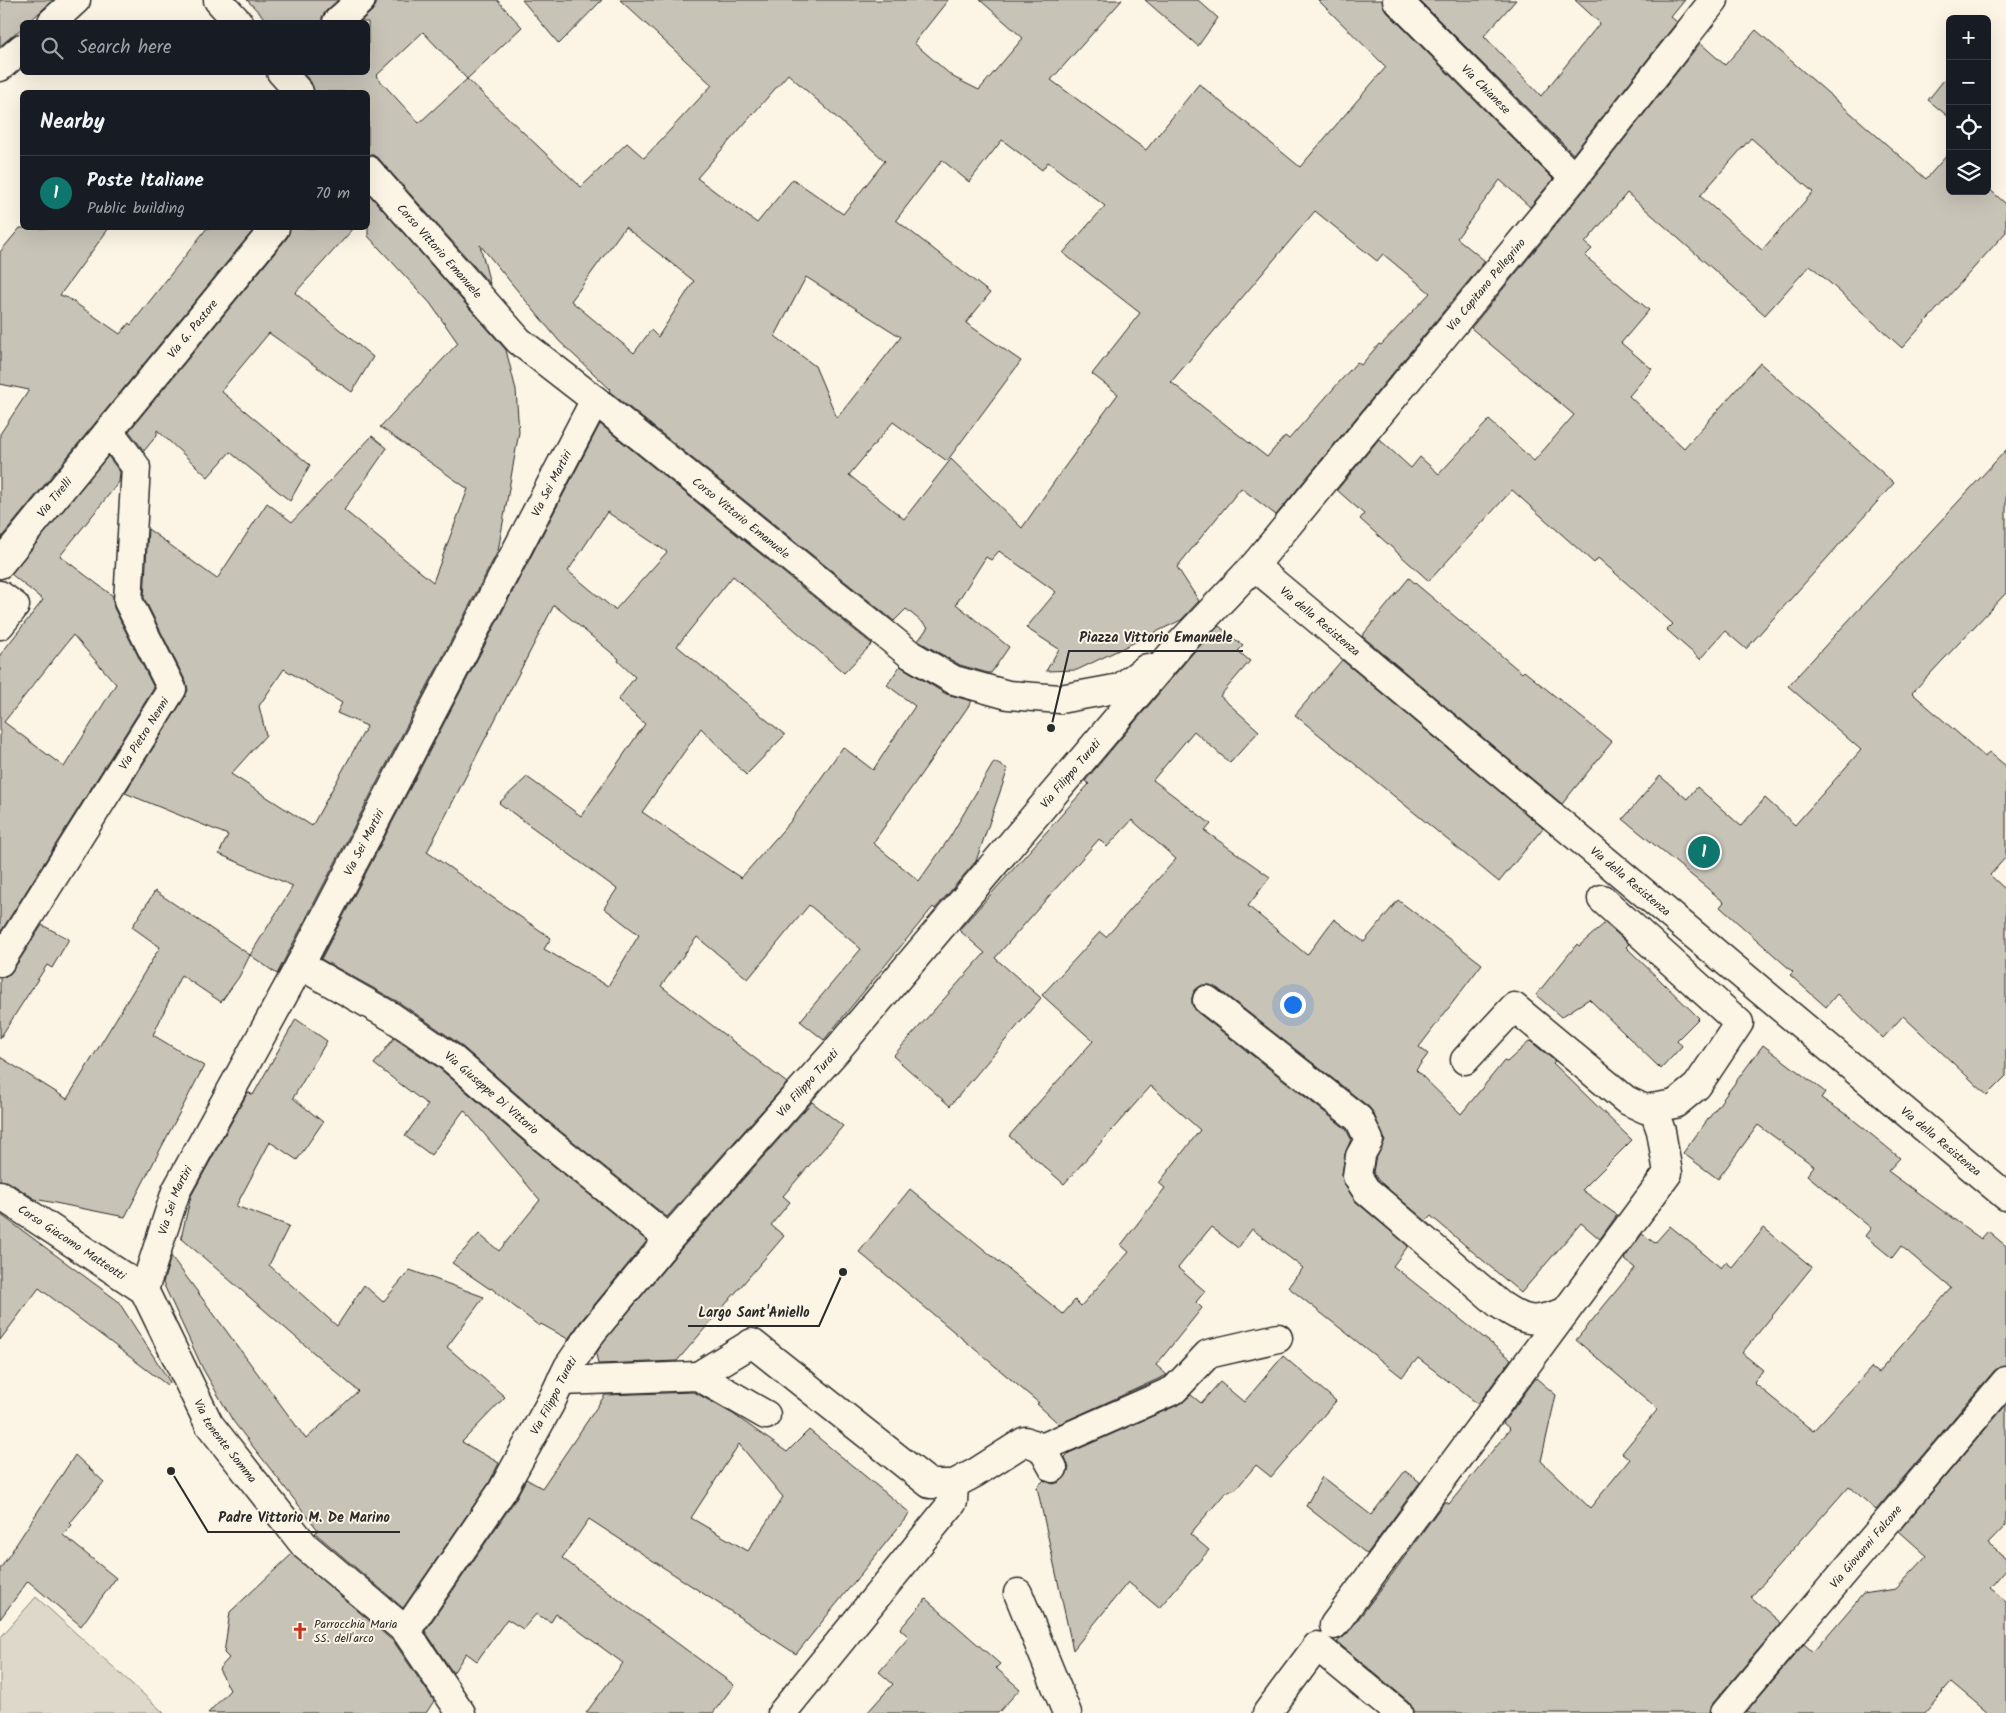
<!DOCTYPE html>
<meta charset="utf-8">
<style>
body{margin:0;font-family:Kalam,sans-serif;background:#20242c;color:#f1f3f6}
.controls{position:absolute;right:15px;top:15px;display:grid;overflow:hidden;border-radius:8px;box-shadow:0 5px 20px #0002}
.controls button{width:45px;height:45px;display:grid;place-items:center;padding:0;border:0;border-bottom:1px solid #363941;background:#171b24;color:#f1f3f6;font:25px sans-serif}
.you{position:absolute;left:1292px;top:1004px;width:18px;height:18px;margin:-12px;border:4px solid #fff;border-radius:50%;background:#1a73e8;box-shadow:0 0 0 8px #1a73e833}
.badge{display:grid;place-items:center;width:32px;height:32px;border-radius:50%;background:#0f766e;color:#fff;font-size:16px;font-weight:700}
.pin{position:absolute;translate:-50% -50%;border:2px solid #fff;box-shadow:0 1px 5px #0006}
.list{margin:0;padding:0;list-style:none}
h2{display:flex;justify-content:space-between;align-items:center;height:65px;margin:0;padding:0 20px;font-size:21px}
h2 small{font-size:16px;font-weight:400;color:#9ea1a6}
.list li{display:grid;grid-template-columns:32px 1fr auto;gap:15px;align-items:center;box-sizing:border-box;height:75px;padding:0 20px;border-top:1px solid #363941}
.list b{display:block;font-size:19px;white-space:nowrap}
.list p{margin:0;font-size:16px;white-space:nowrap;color:#9ea1a6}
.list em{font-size:16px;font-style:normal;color:#9ea1a6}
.icon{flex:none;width:28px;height:28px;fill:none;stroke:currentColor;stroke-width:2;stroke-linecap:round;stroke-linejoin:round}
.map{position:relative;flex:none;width:2006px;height:1713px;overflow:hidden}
.search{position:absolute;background:#171b24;box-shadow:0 5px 20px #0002;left:20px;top:20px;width:350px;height:55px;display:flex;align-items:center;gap:12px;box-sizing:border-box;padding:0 18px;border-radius:8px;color:#9ea1a6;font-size:19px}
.panel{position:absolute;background:#171b24;box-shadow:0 5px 20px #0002;left:20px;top:90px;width:350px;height:140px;border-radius:8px}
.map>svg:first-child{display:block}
</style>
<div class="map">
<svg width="2006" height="1713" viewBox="0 0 2006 1713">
<rect width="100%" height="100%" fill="#fcf5e5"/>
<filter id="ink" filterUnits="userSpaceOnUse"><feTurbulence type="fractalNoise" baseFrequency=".02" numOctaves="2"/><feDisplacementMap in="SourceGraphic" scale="10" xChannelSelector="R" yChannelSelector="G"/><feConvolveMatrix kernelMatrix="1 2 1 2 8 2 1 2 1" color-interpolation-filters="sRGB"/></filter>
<g filter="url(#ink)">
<path fill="#ded8ca" stroke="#84827a" d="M 36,1597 L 164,1713 L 0,1713 L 0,1638 Z"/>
<path fill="#c8c3b7" stroke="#2b2b2b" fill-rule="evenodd" d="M 0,0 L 53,0 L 29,22 L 22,22 L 22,28 L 0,46 Z
M 247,0 L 338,0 L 326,11 L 322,17 L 322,22 L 268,22 Z
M 376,0 L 497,0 L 522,27 L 467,79 L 581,187 L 627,143 L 644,158 L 712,85 L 620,0 L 948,0 L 914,43 L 953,77 L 979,90 L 1023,38 L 980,0 L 1122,0 L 1051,80 L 1146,150 L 1199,84 L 1300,167 L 1386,67 L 1318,0 L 1382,0 L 1386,11 L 1553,179 L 1530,207 L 1500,180 L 1457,238 L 1485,261 L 1276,515 L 1241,488 L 1177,567 L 1199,601 L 1181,620 L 1077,670 L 1046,671 L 1059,649 L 1026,628 L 1056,592 L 999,551 L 991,560 L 986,557 L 956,604 L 1009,647 L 991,673 L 988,673 L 960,665 L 920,642 L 918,641 L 928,627 L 906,609 L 894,621 L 609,391 L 610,389 L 559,341 L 480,245 L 490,284 L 380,160 L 373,155 L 368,155 L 368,92 L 314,92 L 311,82 L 302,72 L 368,72 L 368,22 L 360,22 L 372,11 L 376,5 ZM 423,32 L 467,79 L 419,123 L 376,76 ZM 788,74 L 885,161 L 843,214 L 793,179 L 757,223 L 697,178 ZM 1002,140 L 1042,170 L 1048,162 L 1105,206 L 1063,253 L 1140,313 L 1092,374 L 1118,394 L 1061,472 L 1022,528 L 951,459 L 904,519 L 849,475 L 893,422 L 947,461 L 1021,361 L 966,323 L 990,293 L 896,220 L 942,160 L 969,182 ZM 1315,211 L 1377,261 L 1383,254 L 1430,293 L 1381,345 L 1379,344 L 1361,365 L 1357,362 L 1289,439 L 1285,436 L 1267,457 L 1171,382 ZM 625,227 L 694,281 L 658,337 L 651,330 L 634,353 L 571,301 ZM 806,277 L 901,337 L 837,418 L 815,366 L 775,336 Z
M 522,0 L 602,0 L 559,44 Z
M 1145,0 L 1198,0 L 1218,18 L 1198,46 Z
M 1419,0 L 1516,0 L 1484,36 L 1541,96 L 1600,23 L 1575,0 L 1685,0 L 1671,17 L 1677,22 L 1573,154 Z
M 1756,30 L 1926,179 L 1949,153 L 1950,191 L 1987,191 L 1987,187 L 2006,204 L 2006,232 L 1902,348 L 1810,265 L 1765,315 L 1627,193 L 1585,243 L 1592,249 L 1585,256 L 1649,310 L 1621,343 L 1652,369 L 1629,396 L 1684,448 L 1760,363 L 1894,483 L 1746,649 L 1725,631 L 1700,659 L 1667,630 L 1673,624 L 1598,558 L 1594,563 L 1512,490 L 1429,581 L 1360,519 L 1364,514 L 1337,490 L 1379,439 L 1411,468 L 1420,457 L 1439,474 L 1489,420 L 1534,461 L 1574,415 L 1471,328 L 1586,188 L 1700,43 L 1725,65 ZM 1751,138 L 1813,192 L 1762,250 L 1700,196 Z
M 1948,75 L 1950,77 L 1950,118 L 1928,100 Z
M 368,193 L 506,350 L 516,390 L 519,432 L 498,551 L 277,974 L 250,955 L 293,886 L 219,854 L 228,835 L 125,793 L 185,697 L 188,690 L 186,682 L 144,598 L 148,529 L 217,579 L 267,503 L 292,522 L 372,436 L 387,448 L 344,510 L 433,582 L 468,489 L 380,427 L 458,343 L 430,303 L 368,236 ZM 284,669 L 342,703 L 337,713 L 367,726 L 312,826 L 231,774 L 266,735 L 259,706 Z
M 20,228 L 109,228 L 60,295 L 68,298 L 120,334 L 129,323 L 131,325 L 207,228 L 255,228 L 0,539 L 0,434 L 29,390 L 0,384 L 0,252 Z
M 290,228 L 354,228 L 295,293 L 373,357 L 352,392 L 269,333 L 221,391 L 310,465 L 290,501 L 230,452 L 208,477 L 157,430 L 157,435 L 144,451 L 129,431 L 287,238 Z
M 600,424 L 872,644 L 844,673 L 733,576 L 677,646 L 785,735 L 746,775 L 701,728 L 642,812 L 741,878 L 790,822 L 843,747 L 873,770 L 915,706 L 887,685 L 900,666 L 946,694 L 972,701 L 873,843 L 919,881 L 950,837 L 994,762 L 1008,769 L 976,861 L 935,909 L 933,907 L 824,1040 L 800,1021 L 861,949 L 809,905 L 748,979 L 697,937 L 661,986 L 787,1083 L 667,1217 L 549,1122 L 458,1043 L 400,1003 L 321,959 ZM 607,512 L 667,552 L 615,610 L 568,571 ZM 554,605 L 619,659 L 618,661 L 635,677 L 618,700 L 645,724 L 581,816 L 527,777 L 499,803 L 617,889 L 604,908 L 639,935 L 608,986 L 544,949 L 551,938 L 427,852 Z
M 2006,450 L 2006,593 L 1912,693 L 1985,757 L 1989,752 L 2006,766 L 2006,857 L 1990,875 L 2006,890 L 2006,1076 L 1987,1095 L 1903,1016 L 1883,1038 L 1837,994 L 1826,1007 L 1790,975 L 1793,972 L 1720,907 L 1724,902 L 1623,819 L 1660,776 L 1687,799 L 1697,787 L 1741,826 L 1765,798 L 1795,825 L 1861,750 L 1788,686 Z
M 108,456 L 120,472 L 119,482 L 60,556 L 113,596 L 114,608 L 154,688 L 0,933 L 0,655 L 43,600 L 11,574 ZM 73,635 L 116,684 L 64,767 L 4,722 Z
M 1409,578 L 1522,673 L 1524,671 L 1612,742 L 1562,804 L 1362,636 Z
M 1219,626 L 1243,646 L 1238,651 L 1250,661 L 1220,696 L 1259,731 L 1230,763 L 1194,731 L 1153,780 L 1211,824 L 1205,831 L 1270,877 L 1248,906 L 1307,955 L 1334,919 L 1364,942 L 1398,900 L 1482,964 L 1419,1047 L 1428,1054 L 1416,1070 L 1461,1114 L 1504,1061 L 1507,1062 L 1530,1041 L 1555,1061 L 1553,1063 L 1632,1140 L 1582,1190 L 1617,1215 L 1600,1239 L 1581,1223 L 1521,1293 L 1431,1216 L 1426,1221 L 1378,1180 L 1373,1172 L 1375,1161 L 1385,1140 L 1373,1112 L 1369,1107 L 1217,988 L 1210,985 L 1202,985 L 1194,991 L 1192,998 L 1192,1005 L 1197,1012 L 1346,1129 L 1351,1139 L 1345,1154 L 1342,1174 L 1344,1184 L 1356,1202 L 1408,1246 L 1393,1266 L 1511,1359 L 1478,1404 L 1418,1358 L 1402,1377 L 1288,1287 L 1303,1268 L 1252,1229 L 1238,1248 L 1211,1227 L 1178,1268 L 1205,1291 L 1196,1302 L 1202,1308 L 1156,1365 L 1167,1375 L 1059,1424 L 1037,1404 L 1039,1403 L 859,1252 L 910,1189 L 1063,1314 L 1075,1300 L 1081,1306 L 1129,1252 L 1121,1245 L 1165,1188 L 1159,1183 L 1200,1130 L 1151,1086 L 1064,1184 L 1009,1136 L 1093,1041 L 1042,995 L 1100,932 L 1106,937 L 1176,859 L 1132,820 L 1107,847 L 1099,839 L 995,958 L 1041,998 L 950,1106 L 893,1056 L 985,953 L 959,930 L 1089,784 L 1085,781 L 1193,653 Z
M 1342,660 L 1543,828 L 1499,882 L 1295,715 Z
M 155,891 L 250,955 L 239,977 L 221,1002 L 181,975 L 153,1035 L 204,1066 L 125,1217 L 35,1199 L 9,1182 L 0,1180 L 0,1057 L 67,1099 L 160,947 L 132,927 Z
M 1605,923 L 1629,944 L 1626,947 L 1699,1018 L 1677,1040 L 1682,1046 L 1661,1069 L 1589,999 L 1561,1017 L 1536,995 L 1577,944 L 1579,946 Z
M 42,925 L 69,939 L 52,968 L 47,965 L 0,1038 L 0,978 L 8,976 L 13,970 Z
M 296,1019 L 327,1041 L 293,1098 L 323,1122 L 297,1160 L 270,1142 L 236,1206 L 289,1226 L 269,1265 L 337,1326 L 364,1285 L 383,1302 L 410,1270 L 484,1297 L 447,1347 L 505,1397 L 462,1442 L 499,1463 L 489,1483 L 403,1608 L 315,1533 L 318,1530 L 233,1421 L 203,1369 L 163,1283 L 171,1256 L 306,1439 L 358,1391 L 181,1238 L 191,1196 L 248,1092 L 253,1095 Z
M 394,1038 L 439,1068 L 529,1146 L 647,1241 L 580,1322 L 568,1339 L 541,1324 L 539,1326 L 491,1288 L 490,1289 L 452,1263 L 479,1234 L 499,1251 L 540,1200 L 464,1110 L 431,1155 L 405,1136 L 428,1105 L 374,1064 Z
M 1763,1045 L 1825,1092 L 1821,1098 L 1850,1117 L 1900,1158 L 1888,1171 L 1981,1239 L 1988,1231 L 2006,1246 L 2006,1366 L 2000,1367 L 1994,1371 L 1876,1510 L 1849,1486 L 1751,1597 L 1781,1623 L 1713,1703 L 1710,1713 L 1413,1713 L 1412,1707 L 1408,1701 L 1337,1642 L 1347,1634 L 1393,1573 L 1445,1501 L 1449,1504 L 1510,1429 L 1503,1423 L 1536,1378 L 1556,1395 L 1541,1461 L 1590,1508 L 1630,1459 L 1622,1453 L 1658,1409 L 1576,1340 L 1635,1268 L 1624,1259 L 1642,1234 L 1655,1243 L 1670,1226 L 1721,1268 L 1726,1262 L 1732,1267 L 1764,1228 L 1812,1267 L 1742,1353 L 1763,1370 L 1754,1383 L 1813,1431 L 1871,1368 L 1878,1373 L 1951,1288 L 1901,1246 L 1892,1258 L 1865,1236 L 1871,1228 L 1807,1175 L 1814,1166 L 1758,1125 L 1718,1179 L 1683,1153 Z
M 812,1102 L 843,1126 L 783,1196 L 790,1202 L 771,1225 L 784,1236 L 677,1361 L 598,1364 L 596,1354 L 604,1341 L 681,1249 Z
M 0,1214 L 118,1301 L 170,1382 L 167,1385 L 39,1288 L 0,1340 Z
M 1283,1356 L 1336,1401 L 1271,1477 L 1256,1465 L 1236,1489 L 1226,1492 L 1190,1534 L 1209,1550 L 1159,1608 L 1128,1582 L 1073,1650 L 1037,1487 L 1044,1480 L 1053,1484 L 1060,1482 L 1066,1476 L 1069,1468 L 1065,1457 L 1069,1453 L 1180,1404 L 1191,1395 L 1201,1403 L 1220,1382 L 1244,1402 Z
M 694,1392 L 733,1414 L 787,1452 L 809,1430 L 910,1513 L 796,1654 L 589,1519 L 562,1558 L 734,1685 L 713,1713 L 586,1713 L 623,1663 L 556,1614 L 551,1622 L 536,1614 L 523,1629 L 507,1619 L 477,1661 L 466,1653 L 453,1673 L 425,1631 L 515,1500 L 526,1479 L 542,1488 L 605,1395 ZM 739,1444 L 783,1497 L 748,1551 L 691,1518 Z
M 2006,1405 L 2006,1525 L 1988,1544 L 2006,1558 L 2006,1569 L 1990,1588 L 2006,1601 L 2006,1713 L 1988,1713 L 1951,1682 L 1924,1713 L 1745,1713 L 1804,1644 L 1813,1652 L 1863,1594 L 1896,1589 L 1927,1556 L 1899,1531 Z
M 75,1455 L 104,1482 L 70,1523 L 72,1525 L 63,1535 L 116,1578 L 81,1626 L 28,1581 L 0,1619 L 0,1569 Z
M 1405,1471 L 1420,1482 L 1367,1554 L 1306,1506 L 1322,1477 L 1371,1515 Z
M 292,1554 L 394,1642 L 434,1701 L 426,1713 L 208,1713 L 230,1690 L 219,1669 L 229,1658 L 224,1653 L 230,1612 Z
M 926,1599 L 1000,1664 L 996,1668 L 1020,1689 L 998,1713 L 867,1713 L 893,1684 L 879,1672 L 909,1637 L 900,1629 Z"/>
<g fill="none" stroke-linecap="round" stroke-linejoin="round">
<g stroke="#2b2b2b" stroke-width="31">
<g id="street">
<path d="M 218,0 L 238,22"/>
<path id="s1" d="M 1397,0 L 1574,178"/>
<path d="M 52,22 L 76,0"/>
<path d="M 337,22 L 361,0"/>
<path d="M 0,67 L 22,48"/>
<path d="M 281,72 L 299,92"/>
<path id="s2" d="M 368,170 L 519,341 L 595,400 L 911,655 L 954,680 L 1008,695 L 1060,699 L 1120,688 L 1147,668"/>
<path id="s3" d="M 0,564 L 275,228"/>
<path id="s4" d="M 1254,566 L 2006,1196"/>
<path d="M 0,595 L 15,606 L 0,625"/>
<path id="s5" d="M 0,962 L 172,689 L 128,601 L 136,467 L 109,431"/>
<path id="s6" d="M 300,965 L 392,1017 L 449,1056 L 539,1134 L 669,1239"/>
<path d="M 1207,1000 L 1359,1119 L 1369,1140 L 1360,1156 L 1357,1176 L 1366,1190 L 1499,1304 C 1527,1323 1533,1323 1565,1312"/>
<path d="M 1465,1060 L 1514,1007 L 1626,1100 L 1645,1109 L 1675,1104 L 1697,1086 L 1739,1023 L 1602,899"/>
<path id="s7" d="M 0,1195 L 144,1290"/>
<path id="s8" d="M 144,1290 L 176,1191 L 300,965 L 595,400"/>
<path id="s9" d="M 144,1290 L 209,1424 L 305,1546 L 406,1631 L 461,1713"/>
<path d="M 698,1376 L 752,1343 L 930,1484 L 954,1484 L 975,1473 L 1025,1441 L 1042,1448 L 1053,1468"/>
<path d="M 561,1381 L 698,1376 L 766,1415"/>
<path d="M 1042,1448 L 1174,1390 L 1208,1354 L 1278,1338"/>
<path d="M 1018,1593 L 1067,1713"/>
<path d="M 1334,1625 L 1668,1173 L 1661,1131 L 1653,1108"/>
<path id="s10" d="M 406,1631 L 502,1491 L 550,1404 L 568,1367 L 592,1332 L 669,1239 L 836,1051 L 1181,643 L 1254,566 L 1574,178 L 1714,0"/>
<path d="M 782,1713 L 953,1502 L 954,1484"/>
<path d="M 1267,1713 L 1317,1646 L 1398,1713"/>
<path id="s11" d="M 1725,1713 L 2006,1381"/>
</g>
</g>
<use href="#street" stroke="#fcf5e5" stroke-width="28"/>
</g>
</g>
<defs>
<g id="church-bare" transform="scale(1.35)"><path d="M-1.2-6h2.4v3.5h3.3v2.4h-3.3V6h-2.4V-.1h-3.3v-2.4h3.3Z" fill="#c8321e" stroke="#fcf5e5" stroke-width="2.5" paint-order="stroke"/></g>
</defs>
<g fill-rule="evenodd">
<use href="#church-bare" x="300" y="1631"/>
</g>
<g text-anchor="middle" stroke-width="4" stroke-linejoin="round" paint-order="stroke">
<g font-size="12" fill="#2b2b2b" stroke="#fcf5e5">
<text dy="4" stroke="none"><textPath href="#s1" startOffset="126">Via Chianese</textPath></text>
<text dy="4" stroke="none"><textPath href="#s2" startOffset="108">Corso Vittorio Emanuele</textPath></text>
<text dy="4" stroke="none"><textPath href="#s10" startOffset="1730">Via Capitano Pellegrino</textPath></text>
<text dy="4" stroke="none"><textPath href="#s3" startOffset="304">Via G. Pastore</textPath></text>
<text dy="4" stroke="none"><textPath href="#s8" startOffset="905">Via Sei Martiri</textPath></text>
<text dy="4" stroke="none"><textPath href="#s3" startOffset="86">Via Tirelli</textPath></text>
<text dy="4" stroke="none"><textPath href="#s2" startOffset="512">Corso Vittorio Emanuele</textPath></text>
<text dy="4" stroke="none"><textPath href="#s4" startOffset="86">Via della Resistenza</textPath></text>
<text dy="4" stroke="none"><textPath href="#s5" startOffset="270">Via Pietro Nenni</textPath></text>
<text dy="4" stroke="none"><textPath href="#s10" startOffset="1088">Via Filippo Turati</textPath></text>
<text dy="4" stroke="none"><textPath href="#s8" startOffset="500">Via Sei Martiri</textPath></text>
<text dy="4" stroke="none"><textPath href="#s4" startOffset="491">Via della Resistenza</textPath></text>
<text dy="4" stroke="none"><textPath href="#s10" startOffset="682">Via Filippo Turati</textPath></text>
<text dy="4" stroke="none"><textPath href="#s6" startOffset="231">Via Giuseppe Di Vittorio</textPath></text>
<text dy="4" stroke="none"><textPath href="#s4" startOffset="896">Via della Resistenza</textPath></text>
<text dy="4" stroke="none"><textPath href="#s8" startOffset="95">Via Sei Martiri</textPath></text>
<text dy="4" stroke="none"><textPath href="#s7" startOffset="86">Corso Giacomo Matteotti</textPath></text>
<text dy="4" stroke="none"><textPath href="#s10" startOffset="278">Via Filippo Turati</textPath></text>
<text dy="4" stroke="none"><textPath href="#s9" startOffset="172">Via tenente Somma</textPath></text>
<text dy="4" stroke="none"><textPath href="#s11" startOffset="218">Via Giovanni Falcone</textPath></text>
</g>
<g font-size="12" fill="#2b2b2b" stroke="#fcf5e5" text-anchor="start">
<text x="314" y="1628">Parrocchia Maria<tspan x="314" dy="14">SS. dell'arco</tspan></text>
</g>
</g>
<path fill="none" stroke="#2b2b2b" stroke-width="2" d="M1051 728L1069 651H1243M843 1272L819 1326H688M171 1471L208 1532H400"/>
<g fill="#2b2b2b" stroke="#fcf5e5" stroke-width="2">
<circle cx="1051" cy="728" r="5"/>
<circle cx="843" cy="1272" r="5"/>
<circle cx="171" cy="1471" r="5"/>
</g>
<g font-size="14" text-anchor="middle" font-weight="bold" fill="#2b2b2b" stroke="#fcf5e5" stroke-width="4" stroke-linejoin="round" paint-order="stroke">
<text x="1156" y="642">Piazza Vittorio Emanuele</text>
<text x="754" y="1317">Largo Sant'Aniello</text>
<text x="304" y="1522">Padre Vittorio M. De Marino</text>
</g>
</svg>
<div class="controls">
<button>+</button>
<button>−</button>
<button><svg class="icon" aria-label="locate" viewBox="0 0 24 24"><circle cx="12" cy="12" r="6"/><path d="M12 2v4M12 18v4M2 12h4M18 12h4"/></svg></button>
<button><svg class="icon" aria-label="layers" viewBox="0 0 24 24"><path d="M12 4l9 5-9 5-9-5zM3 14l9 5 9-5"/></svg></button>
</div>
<div class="you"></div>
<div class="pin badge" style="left:1704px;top:852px">1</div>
<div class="search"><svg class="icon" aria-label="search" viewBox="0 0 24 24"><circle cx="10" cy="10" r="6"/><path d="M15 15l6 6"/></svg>Search here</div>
<section class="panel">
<h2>Nearby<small></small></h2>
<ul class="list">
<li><span class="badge">1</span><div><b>Poste Italiane</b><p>Public building</p></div><em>70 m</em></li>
</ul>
</section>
</div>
